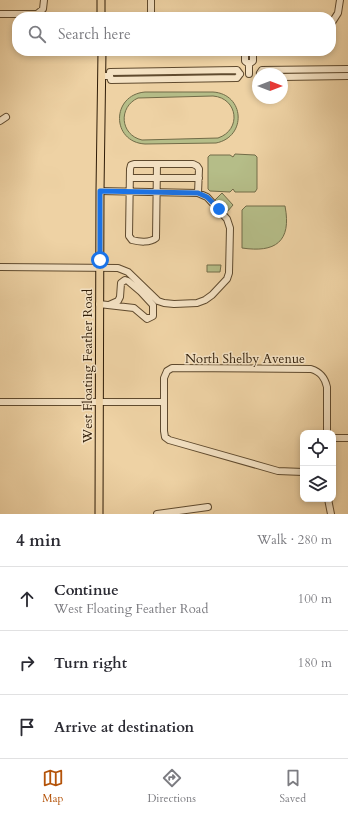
<!DOCTYPE html>
<meta charset="utf-8">
<style>
body{margin:0;font-family:Cardo,serif;background:#f7f7f7;color:#2b2b33}
.controls{position:absolute;right:12px;bottom:12px;display:grid;overflow:hidden;border-radius:8px;box-shadow:0 2px 6px #0003}
.controls button{width:36px;height:36px;display:grid;place-items:center;padding:0;border:0;border-bottom:1px solid #e1e1e2;background:#fff;color:#2b2b33;font:20px sans-serif}
.compass{position:absolute;left:252px;top:68px;width:36px;height:36px;border-radius:50%;background:#fff;box-shadow:0 2px 6px #0003;rotate:90deg}
.stop{position:absolute;width:12px;height:12px;margin:-9px;border:3px solid #1a73e8;border-radius:50%;background:#fff}
.stop.end{background:#1a73e8;border-color:#fff;box-shadow:0 1px 4px #0008}
.list{margin:0;padding:0;list-style:none}
h2{display:flex;justify-content:space-between;align-items:center;height:52px;margin:0;padding:0 16px;font-size:17px}
h2 small{font-size:13px;font-weight:400;color:#7c7c81}
.list li{display:grid;grid-template-columns:26px 1fr auto;gap:12px;align-items:center;box-sizing:border-box;height:64px;padding:0 16px;border-top:1px solid #e1e1e2}
.list b{display:block;font-size:15px;white-space:nowrap}
.list p{margin:0;font-size:13px;white-space:nowrap;color:#7c7c81}
.list em{font-size:13px;font-style:normal;color:#7c7c81}
.icon{flex:none;width:22px;height:22px;fill:none;stroke:currentColor;stroke-width:2;stroke-linecap:round;stroke-linejoin:round}
.map{position:relative;flex:none;width:348px;height:514px;overflow:hidden}
.search{position:absolute;background:#fff;box-shadow:0 2px 6px #0003;left:12px;right:12px;top:12px;height:44px;display:flex;align-items:center;gap:10px;box-sizing:border-box;padding:0 14px;border-radius:16px;color:#7c7c81;font-size:15px}
.sheet{height:244px;background:#fff}
nav{display:flex;justify-content:space-around;align-items:center;box-sizing:border-box;height:56px;border-top:1px solid #e1e1e2;background:#fff;font-size:11px;color:#7c7c81}
nav a{display:grid;justify-items:center;gap:2px}
nav .on{color:#b45309}
.map>svg:first-child{display:block}
</style>
<div class="map">
<svg width="348" height="514" viewBox="0 0 348 514">
<rect width="100%" height="100%" fill="#eed2a4"/>
<filter id="stains"><feTurbulence type="fractalNoise" baseFrequency=".005" numOctaves="4"/><feColorMatrix values="0 0 0 0 .2 0 0 0 0 .09 0 0 0 0 .02 0 0 0 .5 -.17"/></filter>
<radialGradient id="worn" r=".72"><stop offset=".6" stop-color="#630" stop-opacity="0"/><stop offset="1" stop-color="#630" stop-opacity=".3"/></radialGradient>
<path fill="#b5bd88" stroke="#726c48" fill-rule="evenodd" d="M 145,92 L 213,92 C 245,94 247,137 216,143 L 145,144 C 111,142 111,95 145,92 ZM 213,96 C 238,98 242,130 218,138 L 142,140 C 120,135 118,107 138,98 Z
M 235,154 L 255,155 L 257,157 L 257,189 L 255,192 L 235,192 L 233,189 L 230,192 L 210,191 L 208,189 L 208,157 L 210,155 L 230,155 L 233,157 Z
M 222,193 L 233,205 L 227,212 L 215,200 Z
M 246,206 L 285,206 C 292,242 275,253 242,248 L 242,210 Z
M 207,265 L 221,265 L 220,272 L 207,272 Z"/>
<g fill="none" stroke-linecap="round" stroke-linejoin="round">
<g stroke="#5f4a2e" stroke-width="8">
<path id="minor" d="M 151,0 L 151,17
M 0,14 L 37,14 L 43,9 L 44,0
M 331,24 L 338,13 L 340,0
M 245,51 L 245,61 L 249,64
M 260,73 L 262,70 L 348,69
M 249,74 L 249,64 L 253,61 L 253,51
M 102,76 L 110,76 L 110,72 L 237,70 L 240,74
M 110,76 L 111,80 L 237,78 L 240,74
M 282,77 L 348,76
M 0,121 L 6,117
M 157,164 L 156,238 C 150,243 139,242 132,240 L 129,236 L 130,169 L 131,165 L 134,164 L 193,164 L 197,166 L 199,169 L 198,193
M 130,178 L 199,178
M 0,267 L 118,268 L 128,272 L 158,301 L 164,303 L 174,304 L 197,303 L 205,300 L 212,295 L 227,279 L 229,273 L 230,228 L 227,219 L 207,197 L 198,193 L 100,191
M 99,304 L 134,308 L 147,319 L 153,316 L 153,305 L 141,292 L 128,281 L 125,280 L 121,283 L 120,297 L 118,301 L 109,305
M 0,402 L 164,402
M 333,438 L 348,438
M 303,472 L 278,471 L 169,440 L 165,437 L 164,431 L 164,378 L 167,371 L 172,368 L 311,369 C 321,372 325,378 327,387 L 327,433
M 328,499 L 331,514
M 157,514 L 208,507"/>
</g>
<g stroke="#2f1c07" stroke-width="9">
<path id="major" d="M 101,0 L 101,17
M 99,514 L 100,191 L 102,51"/>
</g>
<use href="#minor" stroke="#f4e2c4" stroke-width="6"/>
<use href="#major" stroke="#eed2a4" stroke-width="7"/>
</g>
<g fill="none" stroke-linecap="round" stroke-linejoin="round">
<path stroke="#1a73e8" stroke-width="5" d="M 100,260 L 100,191 L 198,193 L 207,197 L 219,209"/>
</g>
<g text-anchor="middle" stroke-width="3" stroke-linejoin="round" paint-order="stroke">
<g font-size="13" fill="#2f1c07" stroke="#f4e2c4">
<text x="245" y="363">North Shelby Avenue</text>
<text transform="translate(87 366) rotate(-90)" y="5">West Floating Feather Road</text>
</g>
</g>
<rect width="100%" height="100%" filter="url(#stains)"/>
<rect width="100%" height="100%" fill="url(#worn)"/>
</svg>
<div class="controls">
<button><svg class="icon" aria-label="locate" viewBox="0 0 24 24"><circle cx="12" cy="12" r="6"/><path d="M12 2v4M12 18v4M2 12h4M18 12h4"/></svg></button>
<button><svg class="icon" aria-label="layers" viewBox="0 0 24 24"><path d="M12 4l9 5-9 5-9-5zM3 14l9 5 9-5"/></svg></button>
</div>
<svg class="compass" viewBox="-18 -18 36 36"><path d="M0-13l5 13h-10z" fill="#e53935"/><path d="M0 13l5-13h-10z" fill="#7c7c81"/></svg>
<div class="stop" style="left:100px;top:260px"></div>
<div class="stop end" style="left:219px;top:209px"></div>
<div class="search"><svg class="icon" aria-label="search" viewBox="0 0 24 24"><circle cx="10" cy="10" r="6"/><path d="M15 15l6 6"/></svg>Search here</div>
</div>
<section class="sheet">
<h2>4 min<small>Walk · 280 m</small></h2>
<ul class="list">
<li><svg class="icon" aria-label="ahead" viewBox="0 0 24 24"><path d="M12 20V5M6 11l6-6 6 6"/></svg><div><b>Continue</b><p>West Floating Feather Road</p></div><em>100 m</em></li>
<li><svg class="icon" aria-label="right" viewBox="0 0 24 24"><path d="M7 20v-9h11M14 6l5 5-5 5"/></svg><div><b>Turn right</b></div><em>180 m</em></li>
<li><svg class="icon" aria-label="arrive" viewBox="0 0 24 24"><path d="M6 21V4h12l-3 4 3 4H6"/></svg><div><b>Arrive at destination</b></div></li>
</ul>
</section>
<nav>
<a class="on"><svg class="icon" aria-label="map" viewBox="0 0 24 24"><path d="M3 6l6-2 6 2 6-2v14l-6 2-6-2-6 2zM9 4v14M15 6v14"/></svg>Map</a>
<a><svg class="icon" aria-label="directions" viewBox="0 0 24 24"><path d="M12 3l9 9-9 9-9-9zM9 14v-3h6M13 9l2 2-2 2"/></svg>Directions</a>
<a><svg class="icon" aria-label="saved" viewBox="0 0 24 24"><path d="M7 4h10v16l-5-4-5 4z"/></svg>Saved</a>
</nav>
